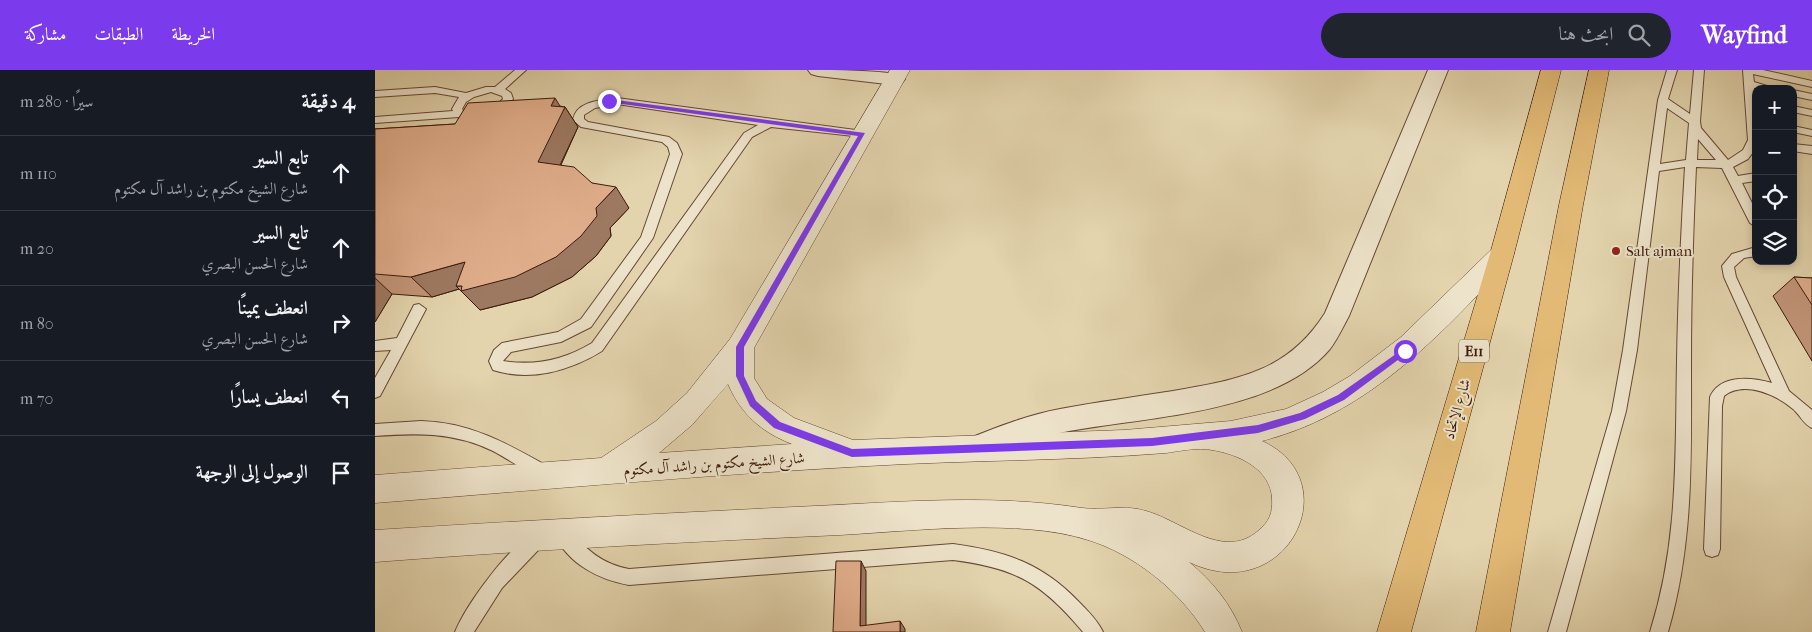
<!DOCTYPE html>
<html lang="ar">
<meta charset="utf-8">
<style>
body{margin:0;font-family:"IM FELL French Canon",Amiri,serif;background:#20242c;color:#f1f3f6;direction:rtl}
.controls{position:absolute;right:15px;top:15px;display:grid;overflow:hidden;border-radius:10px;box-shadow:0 2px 8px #0003}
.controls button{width:45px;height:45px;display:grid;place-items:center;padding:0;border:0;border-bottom:1px solid #363941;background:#171b24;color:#f1f3f6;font:25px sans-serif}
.stop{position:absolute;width:15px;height:15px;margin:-11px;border:4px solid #7c3aed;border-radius:50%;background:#fff}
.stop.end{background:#7c3aed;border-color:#fff;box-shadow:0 1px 5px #0008}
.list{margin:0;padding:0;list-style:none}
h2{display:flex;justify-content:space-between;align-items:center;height:65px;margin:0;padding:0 20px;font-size:21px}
h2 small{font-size:16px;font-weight:400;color:#9ea1a6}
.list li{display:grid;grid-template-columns:32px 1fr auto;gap:15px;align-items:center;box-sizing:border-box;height:75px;padding:0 20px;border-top:1px solid #363941}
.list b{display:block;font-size:19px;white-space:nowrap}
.list p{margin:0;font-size:16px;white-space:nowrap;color:#9ea1a6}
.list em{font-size:16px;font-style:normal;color:#9ea1a6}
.icon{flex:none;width:28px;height:28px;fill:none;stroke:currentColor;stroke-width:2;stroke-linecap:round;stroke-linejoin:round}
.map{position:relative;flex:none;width:1437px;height:562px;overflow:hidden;direction:ltr}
header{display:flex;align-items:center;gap:30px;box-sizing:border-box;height:70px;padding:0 25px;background:#7c3aed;color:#fff}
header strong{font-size:24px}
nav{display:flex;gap:28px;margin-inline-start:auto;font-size:18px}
.search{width:350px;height:45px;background:#20242c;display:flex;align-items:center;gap:12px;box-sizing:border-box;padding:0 18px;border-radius:28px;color:#9ea1a6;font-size:19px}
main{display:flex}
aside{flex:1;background:#171b24}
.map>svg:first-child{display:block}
</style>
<header>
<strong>Wayfind</strong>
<div class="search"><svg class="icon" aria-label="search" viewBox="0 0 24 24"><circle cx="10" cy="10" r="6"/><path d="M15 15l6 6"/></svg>ابحث هنا</div>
<nav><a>الخريطة</a><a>الطبقات</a><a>مشاركة</a></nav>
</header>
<main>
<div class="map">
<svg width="1437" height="562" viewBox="0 0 1437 562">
<rect width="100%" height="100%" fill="#e3d4ad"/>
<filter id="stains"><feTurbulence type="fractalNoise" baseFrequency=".004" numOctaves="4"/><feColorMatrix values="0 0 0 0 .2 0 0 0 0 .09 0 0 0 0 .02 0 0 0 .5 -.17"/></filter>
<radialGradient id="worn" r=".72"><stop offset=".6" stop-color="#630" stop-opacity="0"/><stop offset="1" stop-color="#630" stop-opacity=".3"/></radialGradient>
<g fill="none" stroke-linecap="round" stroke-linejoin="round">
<g stroke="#664834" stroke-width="2">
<path id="service" d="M 140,0 L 151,0 L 130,19 L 136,23 L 138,29 C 126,46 105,54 84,47 L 0,53 L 0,47 L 78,41 L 77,39 L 84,27 L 60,23 L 0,27 L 0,21 L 60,17 L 91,23 L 111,17 L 120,17 ZM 116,22 L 127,26 L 128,29 C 118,40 104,46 89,42 L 87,39 L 91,32 L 99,27 Z
M 1292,0 L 1302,0 L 1293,29 L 1315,44 L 1319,0 L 1329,0 L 1325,51 L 1326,58 L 1353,90 L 1368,80 L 1373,70 L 1368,0 L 1388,0 L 1437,11 L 1437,17 L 1378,4 L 1379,12 L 1402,19 L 1379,18 L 1381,78 L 1373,89 L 1358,97 L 1363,106 L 1381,103 L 1381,111 L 1367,113 L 1381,141 L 1381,157 L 1375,153 L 1347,98 L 1321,97 C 1318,163 1316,229 1316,294 C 1316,387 1319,472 1293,562 L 1275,562 C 1304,470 1300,386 1302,291 C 1303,227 1306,162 1310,97 L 1284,101 L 1262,280 L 1251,341 L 1191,562 L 1173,562 L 1237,341 L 1248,280 L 1283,30 ZM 1292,38 L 1314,53 L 1311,90 L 1285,94 ZM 1323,69 L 1341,90 L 1322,90 Z
M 1418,20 L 1437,24 L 1437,30 L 1418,26 Z
M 242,28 L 488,61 L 493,64 L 488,67 L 396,57 L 377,67 L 227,281 C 195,301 155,312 118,300 L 114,291 L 119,280 L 127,273 L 183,262 L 206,249 L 266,167 L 295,84 L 293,77 L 287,72 L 206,57 L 198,50 C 201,31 226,30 242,28 ZM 242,34 L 383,55 L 369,63 L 217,273 C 189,290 161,296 128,291 L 136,282 L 186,272 L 216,257 L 278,168 L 307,84 L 302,73 L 294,67 L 213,52 L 209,49 L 209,45 L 220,38 Z
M 1418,36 L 1437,40 L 1437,46 L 1418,42 Z
M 1418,56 L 1437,60 L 1437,66 L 1418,62 Z
M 1418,74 L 1437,76 L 1437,84 L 1418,81 Z
M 1381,177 L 1381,186 L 1369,188 L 1359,197 L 1361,207 L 1414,321 L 1437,340 L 1437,358 C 1429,355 1425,345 1418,339 C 1402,325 1369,310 1349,326 L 1347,336 L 1345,479 L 1343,485 L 1337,487 L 1331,485 L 1329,479 L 1335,327 C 1345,304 1376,307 1397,313 L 1349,207 L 1347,196 L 1357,184 Z
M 44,234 L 51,239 L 5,326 L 0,328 L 0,308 L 16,280 L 0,281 L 0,271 L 22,268 L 39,235 Z
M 46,351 C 95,352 133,374 174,397 L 177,402 L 174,407 L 169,409 C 151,402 135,390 118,381 C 79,362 42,363 0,366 L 0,354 Z
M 188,457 L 194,460 C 212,480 227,494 254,499 L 578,474 C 630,481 667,493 704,532 C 713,541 723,551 728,562 L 708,562 C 667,513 641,498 578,490 L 254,515 C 225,510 193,494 180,465 L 182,460 Z
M 163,461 L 169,464 L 171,469 L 169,474 L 127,518 L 99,562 L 80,562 C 91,535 136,472 163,461 Z"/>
</g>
<g stroke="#664834" stroke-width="2">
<path id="minor" d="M 433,0 C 464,0 497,0 527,5 L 530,9 L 527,13 L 520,15 L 443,6 L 436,4 Z
M 1053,0 L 1073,0 L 974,246 C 968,257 962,270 955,279 C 898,346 766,346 684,363 C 656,369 632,380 605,390 L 595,386 L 591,377 L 595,368 C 625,356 653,345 685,339 C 722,332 760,327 798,321 C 862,310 913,302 950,243 Z"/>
</g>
<g stroke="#664834" stroke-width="1">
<path id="tertiary" d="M 515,0 L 535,0 L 379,278 L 379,308 L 392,329 L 419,348 L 478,370 L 749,360 L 856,351 L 911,339 L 948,322 L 975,306 L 1026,267 L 1118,178 L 1127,175 L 1136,178 L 1139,184 C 1129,202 1110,217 1096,232 C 1036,294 973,349 887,371 C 975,411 911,539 814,492 C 837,511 856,534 867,562 L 830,562 C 805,521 759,484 713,470 C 644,448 538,461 465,465 C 310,472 155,480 0,492 L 0,460 C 140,451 279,444 419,437 C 515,433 611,423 707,438 C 728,441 749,434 771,441 C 807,451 848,491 883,461 C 894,452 898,443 897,429 C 896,399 863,384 837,380 C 823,377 805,381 791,383 C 692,391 592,390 493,396 C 328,405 164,420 0,433 L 0,405 L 226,388 L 281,351 L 312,323 L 355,269 ZM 353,314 C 366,344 386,362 417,374 L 284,383 L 317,355 Z"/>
</g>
<g stroke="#3c1a0b" stroke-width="1">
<path id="trunk" d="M 1166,0 L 1186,0 L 1139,184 L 1036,562 L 1002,562 L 1115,184 Z
M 1214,0 L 1234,0 L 1208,135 L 1135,562 L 1101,562 L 1184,135 Z"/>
</g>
<use href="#service" fill="#ede3ca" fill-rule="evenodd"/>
<use href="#minor" fill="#ede3ca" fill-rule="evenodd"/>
<use href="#tertiary" fill="#ede3ca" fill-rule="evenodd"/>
<use href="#trunk" fill="#e2ba76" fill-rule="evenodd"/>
</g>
<path fill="#c19578" stroke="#3c1a0b" d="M 185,36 L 190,37 L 203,57 L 186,95 L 217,113 L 254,138 L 235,158 L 236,166 L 221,186 L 197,207 L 157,227 L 105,240 L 84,219 L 57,227 L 17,224 L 0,252 L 0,59 L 80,54 Z
M 1419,207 L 1437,208 L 1437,291 L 1398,226 Z"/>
<path fill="#9d7961" stroke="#3c1a0b" d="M 180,28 L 188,41 L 190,37 L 203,57 L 177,112 L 163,92 L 176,36 Z
M 241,117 L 254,138 L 235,158 L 236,166 L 221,186 L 197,207 L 157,227 L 105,240 L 86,221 L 221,138 Z
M 90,192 L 87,216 L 81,216 L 84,219 L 57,227 L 36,207 Z
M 0,208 L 17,224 L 0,252 Z
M 486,491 L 491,501 L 491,562 L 485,556 Z
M 525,551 L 530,559 L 530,562 L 525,562 Z"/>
<path fill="#e0ad8b" stroke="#3c1a0b" d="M 180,28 L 176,36 L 190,37 L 163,92 L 199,97 L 217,113 L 241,117 L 221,138 L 222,146 L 206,166 L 181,187 L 140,207 L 86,221 L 87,216 L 81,216 L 90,192 L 36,207 L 0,204 L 0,59 L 80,54 L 93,33 Z
M 1419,207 L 1437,208 L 1437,235 Z
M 461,491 L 486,491 L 485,556 L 525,551 L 525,562 L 458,562 Z"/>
<path fill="#7c3aed" d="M 234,29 L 490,63 L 369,277 L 369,306 L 381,331 L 405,352 L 477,379 L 777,368 L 883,355 L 925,343 L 963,325 L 1028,279 L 1033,279 L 1035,281 L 969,330 L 930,349 L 883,363 L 777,376 L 477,387 L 399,358 L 375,336 L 361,306 L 361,277 L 483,66 L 232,32 Z"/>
<circle fill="#8f2418" stroke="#ede3ca" stroke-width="2" cx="1241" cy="181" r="5"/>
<g text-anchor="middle" stroke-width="4" stroke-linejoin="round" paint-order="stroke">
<rect fill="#ede3ca" stroke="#715644" stroke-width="1" x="1084" y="269.5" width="30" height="23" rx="4"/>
<g font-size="14" font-weight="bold" fill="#3c1a0b">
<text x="1099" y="286">E11</text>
</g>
<g font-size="15" fill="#3c1a0b" stroke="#ede3ca" text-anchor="start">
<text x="1251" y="186">Salt ajman</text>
</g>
<g font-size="15" fill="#3c1a0b" stroke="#ede3ca">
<text transform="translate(1082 339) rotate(-74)" y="5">شارع الإتحاد</text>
<text transform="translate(339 394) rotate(-4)" y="5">شارع الشيخ مكتوم بن راشد آل مكتوم</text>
</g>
</g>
<rect width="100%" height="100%" filter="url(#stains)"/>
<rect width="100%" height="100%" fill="url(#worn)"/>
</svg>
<div class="controls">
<button>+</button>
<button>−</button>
<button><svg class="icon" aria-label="locate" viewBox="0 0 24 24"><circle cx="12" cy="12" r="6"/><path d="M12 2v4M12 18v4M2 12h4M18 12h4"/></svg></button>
<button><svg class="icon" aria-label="layers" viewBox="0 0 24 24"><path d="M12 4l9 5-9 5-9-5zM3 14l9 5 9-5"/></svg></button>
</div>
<div class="stop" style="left:1030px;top:281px"></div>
<div class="stop end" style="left:234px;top:31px"></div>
</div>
<aside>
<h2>4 دقيقة<small>سيرًا · 280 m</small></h2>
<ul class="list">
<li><svg class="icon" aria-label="ahead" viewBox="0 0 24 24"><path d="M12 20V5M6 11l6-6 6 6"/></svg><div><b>تابع السير</b><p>شارع الشيخ مكتوم بن راشد آل مكتوم</p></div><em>110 m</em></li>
<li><svg class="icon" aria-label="ahead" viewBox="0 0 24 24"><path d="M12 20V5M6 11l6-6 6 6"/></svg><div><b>تابع السير</b><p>شارع الحسن البصري</p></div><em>20 m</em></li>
<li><svg class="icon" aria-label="right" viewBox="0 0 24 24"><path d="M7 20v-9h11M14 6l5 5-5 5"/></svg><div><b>انعطف يمينًا</b><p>شارع الحسن البصري</p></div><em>80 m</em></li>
<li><svg class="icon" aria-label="left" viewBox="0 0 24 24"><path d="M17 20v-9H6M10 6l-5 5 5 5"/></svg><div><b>انعطف يسارًا</b></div><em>70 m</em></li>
<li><svg class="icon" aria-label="arrive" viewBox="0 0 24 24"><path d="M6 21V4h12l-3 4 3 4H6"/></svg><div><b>الوصول إلى الوجهة</b></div></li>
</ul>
</aside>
</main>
